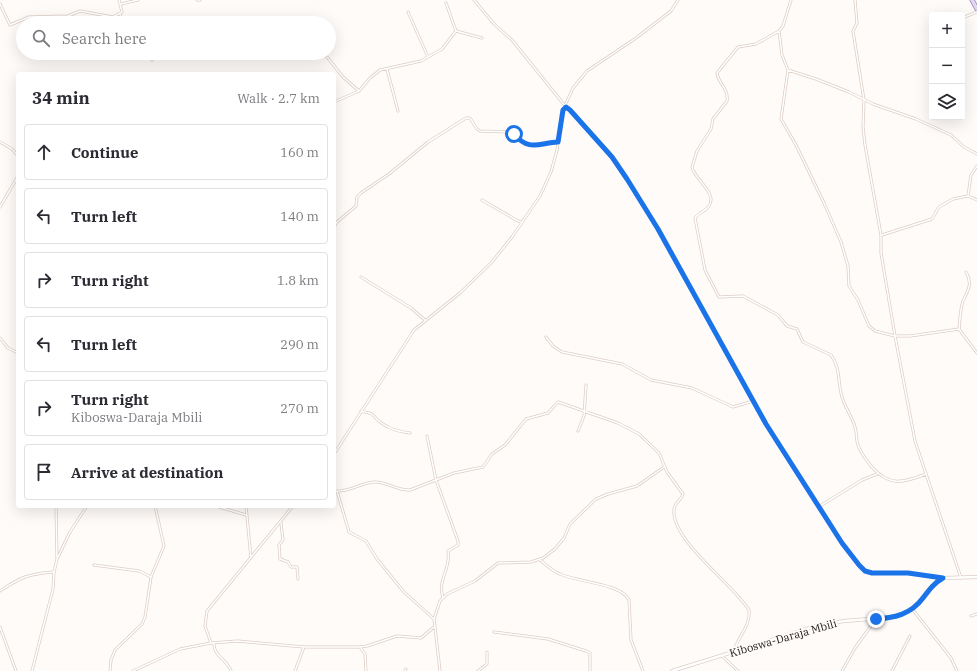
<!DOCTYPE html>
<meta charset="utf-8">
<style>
body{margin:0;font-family:"IBM Plex Serif",serif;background:#f2f2f3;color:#2b2b33}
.controls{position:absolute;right:12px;top:12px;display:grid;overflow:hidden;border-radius:4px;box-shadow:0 4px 16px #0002}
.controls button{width:36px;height:36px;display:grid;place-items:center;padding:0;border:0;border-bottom:1px solid #e1e1e2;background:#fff;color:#2b2b33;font:20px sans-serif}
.stop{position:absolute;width:12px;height:12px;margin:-9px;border:3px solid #1a73e8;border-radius:50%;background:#fff}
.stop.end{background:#1a73e8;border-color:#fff;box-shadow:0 1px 4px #0008}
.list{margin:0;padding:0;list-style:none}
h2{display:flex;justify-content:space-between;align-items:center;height:52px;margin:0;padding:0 16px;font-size:17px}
h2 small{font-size:13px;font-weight:400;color:#7c7c81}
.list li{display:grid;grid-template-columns:26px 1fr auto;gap:12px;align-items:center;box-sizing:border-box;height:56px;margin:0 8px 8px;padding:0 8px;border:1px solid #e1e1e2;border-radius:4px}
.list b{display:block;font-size:15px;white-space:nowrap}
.list p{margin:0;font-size:13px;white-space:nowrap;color:#7c7c81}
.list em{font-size:13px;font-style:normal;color:#7c7c81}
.icon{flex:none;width:22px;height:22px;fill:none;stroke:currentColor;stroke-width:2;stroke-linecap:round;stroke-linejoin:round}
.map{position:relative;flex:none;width:977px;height:671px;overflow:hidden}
.search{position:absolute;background:#fff;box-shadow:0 4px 16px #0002;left:16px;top:16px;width:320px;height:44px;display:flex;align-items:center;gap:10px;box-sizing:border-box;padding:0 14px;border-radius:22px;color:#7c7c81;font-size:15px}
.panel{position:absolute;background:#fff;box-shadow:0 4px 16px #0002;left:16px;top:72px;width:320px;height:436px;border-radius:4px}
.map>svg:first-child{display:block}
</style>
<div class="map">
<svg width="977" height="671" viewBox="0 0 977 671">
<rect width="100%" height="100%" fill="#fefbf9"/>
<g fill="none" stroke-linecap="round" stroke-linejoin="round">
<g stroke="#ddcec6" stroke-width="3">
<path id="minor" d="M 197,0 L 200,0
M 474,0 L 495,25 L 512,40 L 566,107 L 604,147 L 627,179 L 657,229 L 766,424 L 842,543 L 859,565 L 865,571 L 872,573 L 908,573 L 943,578
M 791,0 L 783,26 L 779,31 L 756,44 L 738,47 L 717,73 C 718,83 729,89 727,101 L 713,119 L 711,129 L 697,151 L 692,167 C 694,179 718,193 709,206 C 706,211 698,213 695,218 L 705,270 L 719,297 L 743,296 L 778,315 L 787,326 L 797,329 L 803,342 L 831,355 C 840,367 838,380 841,393 C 843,405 852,416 855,427 C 857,433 856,440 858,445 C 861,454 866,459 871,466 C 889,487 903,483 926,474
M 855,0 L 857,23 L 853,31 L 864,100
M 0,4 L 10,25 L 29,17 L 68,16 L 80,11 L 113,17 L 122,12 L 119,0
M 121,4 L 138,0
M 408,12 L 428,57
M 120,14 L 123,23
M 962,18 L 977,12
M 456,31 L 482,38
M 779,31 L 782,55 L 788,70 L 816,79 L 849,92 L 873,104 L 916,119 L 951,135 L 964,147 L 977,154
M 146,53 L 152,60
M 327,57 L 343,77 L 359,91
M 387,69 L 398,111
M 788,70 L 781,119 L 796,145 L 824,203 L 841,242 L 848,266 L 849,286 L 858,300 L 869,326 L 875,331 L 895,336 L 915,441 L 961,578
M 864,100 L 863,127 L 865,145 L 881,235 L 881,253 L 895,336 L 910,336 L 959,329 L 977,353
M 334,102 L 359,91 L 370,78 L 380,70 L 421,61 L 442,49 L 456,31 L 446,3
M 0,142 L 12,149 L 18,156
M 968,196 L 977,200
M 482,200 L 518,221 L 522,222
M 0,207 L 18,176
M 334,227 L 337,222 L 356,206 L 357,197 L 361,193 L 389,174 L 428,142 L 466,118 L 470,118 L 477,129 L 480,131 L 511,132 C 515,135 517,138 520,141 C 530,150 547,142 558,142
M 882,235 L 932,219 L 939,207 L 953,199 L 968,196 L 971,175 L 977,166
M 361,277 L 411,308 L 425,320
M 959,329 C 960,321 960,309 963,301 C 968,290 973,284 966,272
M 546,337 L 553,346 L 562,352 L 622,364 L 651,380 L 692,388 L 733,407 L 753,401
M 0,338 L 8,348 L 18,353
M 361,411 C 365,413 371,412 373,415 C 383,427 395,431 410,433
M 578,431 L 584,416 L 586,385
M 427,436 L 436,480 L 458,541 L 458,545 L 448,551 C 451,571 437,578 443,598
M 334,454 L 414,330 L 460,293 L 491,263 L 512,237 L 540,196 L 551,172 L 557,150 L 563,110 L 573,88 L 587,71 L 636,38 L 671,11 L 678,0
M 334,491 C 348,493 360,483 374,482 C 386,481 397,491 410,490 L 454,473 L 483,467 L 492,454 L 505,445 L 526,419 L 548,413 L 558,402 L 618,423 L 639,434 L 659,453 L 667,472 L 683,494 C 681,501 674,503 674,510 C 671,540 733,584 749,610 C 751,626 738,636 734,651
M 337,491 L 349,532 L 366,541 L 377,559 L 404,592 L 434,619
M 56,506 L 57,558
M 216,506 L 246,515
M 246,506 L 251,558
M 820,506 L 862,480 L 877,474
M 281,523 L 283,540 L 279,545 L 280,559 L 288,562 L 291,567 L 297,567 L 298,579
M 540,560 C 546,565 552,571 560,574 C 576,582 621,583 629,600 L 631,640 L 643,671
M 94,565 L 139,571 L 151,577
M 0,591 C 21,577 28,574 54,572
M 913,610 L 951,658 L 957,671
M 971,616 L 977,614
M 0,627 L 16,671
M 494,632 L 548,639 L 586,651 L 590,653 L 590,671
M 211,643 L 238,641 L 304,647 L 360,647 L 367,646 L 397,636 L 421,638 L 434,627
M 214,643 C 213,656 228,660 231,671
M 360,647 L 365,654 L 366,671
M 722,656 L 738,671
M 32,671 L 53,589 L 54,572 L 57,559 L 70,532 L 87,506
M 110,671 L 111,660 L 115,650 L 142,624 L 145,617 L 151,577 L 164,546 L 155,506
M 133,671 L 180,649 L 211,643 L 205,626 L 207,611 L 293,506
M 295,671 L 304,647
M 405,671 L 406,669
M 440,671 L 434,619 L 440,601 L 447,594 L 475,581 L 498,563 L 531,562 L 543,558 L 555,549 L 564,538 L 570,524 L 596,499 L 608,494 L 637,486 L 664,467
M 478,671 L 487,664 L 487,652
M 842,671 L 855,648 L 876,619
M 892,671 L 910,636"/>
</g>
<g stroke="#ddcec6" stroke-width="4">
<path id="secondary" d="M 672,671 L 816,626 L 844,621 L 895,617 L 913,609 L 931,587 L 943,578 L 977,577"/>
</g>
<g stroke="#9a8caa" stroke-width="5">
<path id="trunk" d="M 972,0 L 977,9"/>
</g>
<use href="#minor" stroke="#fff" stroke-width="1.5"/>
<use href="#secondary" stroke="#fff" stroke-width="2.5"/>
<use href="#trunk" stroke="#e4d6fb" stroke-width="3.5"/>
</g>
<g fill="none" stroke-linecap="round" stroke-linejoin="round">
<path stroke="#1a73e8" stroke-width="5" d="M 514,134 C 529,152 539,143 558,142 L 563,110 L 566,107 L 570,110 L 612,157 L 627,179 L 658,229 L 766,424 L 842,543 L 859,565 L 865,571 L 872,573 L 908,573 L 943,578 C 934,583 929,590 923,598 C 911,614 895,618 876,619"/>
</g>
<g text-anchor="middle" stroke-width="4" stroke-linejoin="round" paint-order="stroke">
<g font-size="11" fill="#1c1714" stroke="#fefbf9">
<text transform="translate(783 638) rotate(-16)" y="4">Kiboswa-Daraja Mbili</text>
</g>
</g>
</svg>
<div class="controls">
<button>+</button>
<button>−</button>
<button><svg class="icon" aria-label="layers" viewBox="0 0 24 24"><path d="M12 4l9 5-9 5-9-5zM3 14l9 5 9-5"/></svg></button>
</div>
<div class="stop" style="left:514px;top:134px"></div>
<div class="stop end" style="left:876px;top:619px"></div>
<div class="search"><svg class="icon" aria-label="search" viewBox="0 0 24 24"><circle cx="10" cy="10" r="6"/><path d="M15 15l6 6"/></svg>Search here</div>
<section class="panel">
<h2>34 min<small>Walk · 2.7 km</small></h2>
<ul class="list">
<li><svg class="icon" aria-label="ahead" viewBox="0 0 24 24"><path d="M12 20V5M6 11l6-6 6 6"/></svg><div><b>Continue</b></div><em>160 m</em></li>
<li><svg class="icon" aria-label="left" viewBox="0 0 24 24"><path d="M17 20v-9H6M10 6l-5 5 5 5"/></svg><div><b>Turn left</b></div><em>140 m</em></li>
<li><svg class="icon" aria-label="right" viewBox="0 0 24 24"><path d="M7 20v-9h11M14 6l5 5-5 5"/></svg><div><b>Turn right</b></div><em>1.8 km</em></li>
<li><svg class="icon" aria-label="left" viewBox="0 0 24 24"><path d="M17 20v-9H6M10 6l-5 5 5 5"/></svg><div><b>Turn left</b></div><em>290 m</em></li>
<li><svg class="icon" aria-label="right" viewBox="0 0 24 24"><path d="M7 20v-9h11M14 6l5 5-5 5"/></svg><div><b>Turn right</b><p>Kiboswa-Daraja Mbili</p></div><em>270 m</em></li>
<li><svg class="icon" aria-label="arrive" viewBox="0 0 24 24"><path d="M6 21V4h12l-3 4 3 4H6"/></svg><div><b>Arrive at destination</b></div></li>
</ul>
</section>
</div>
